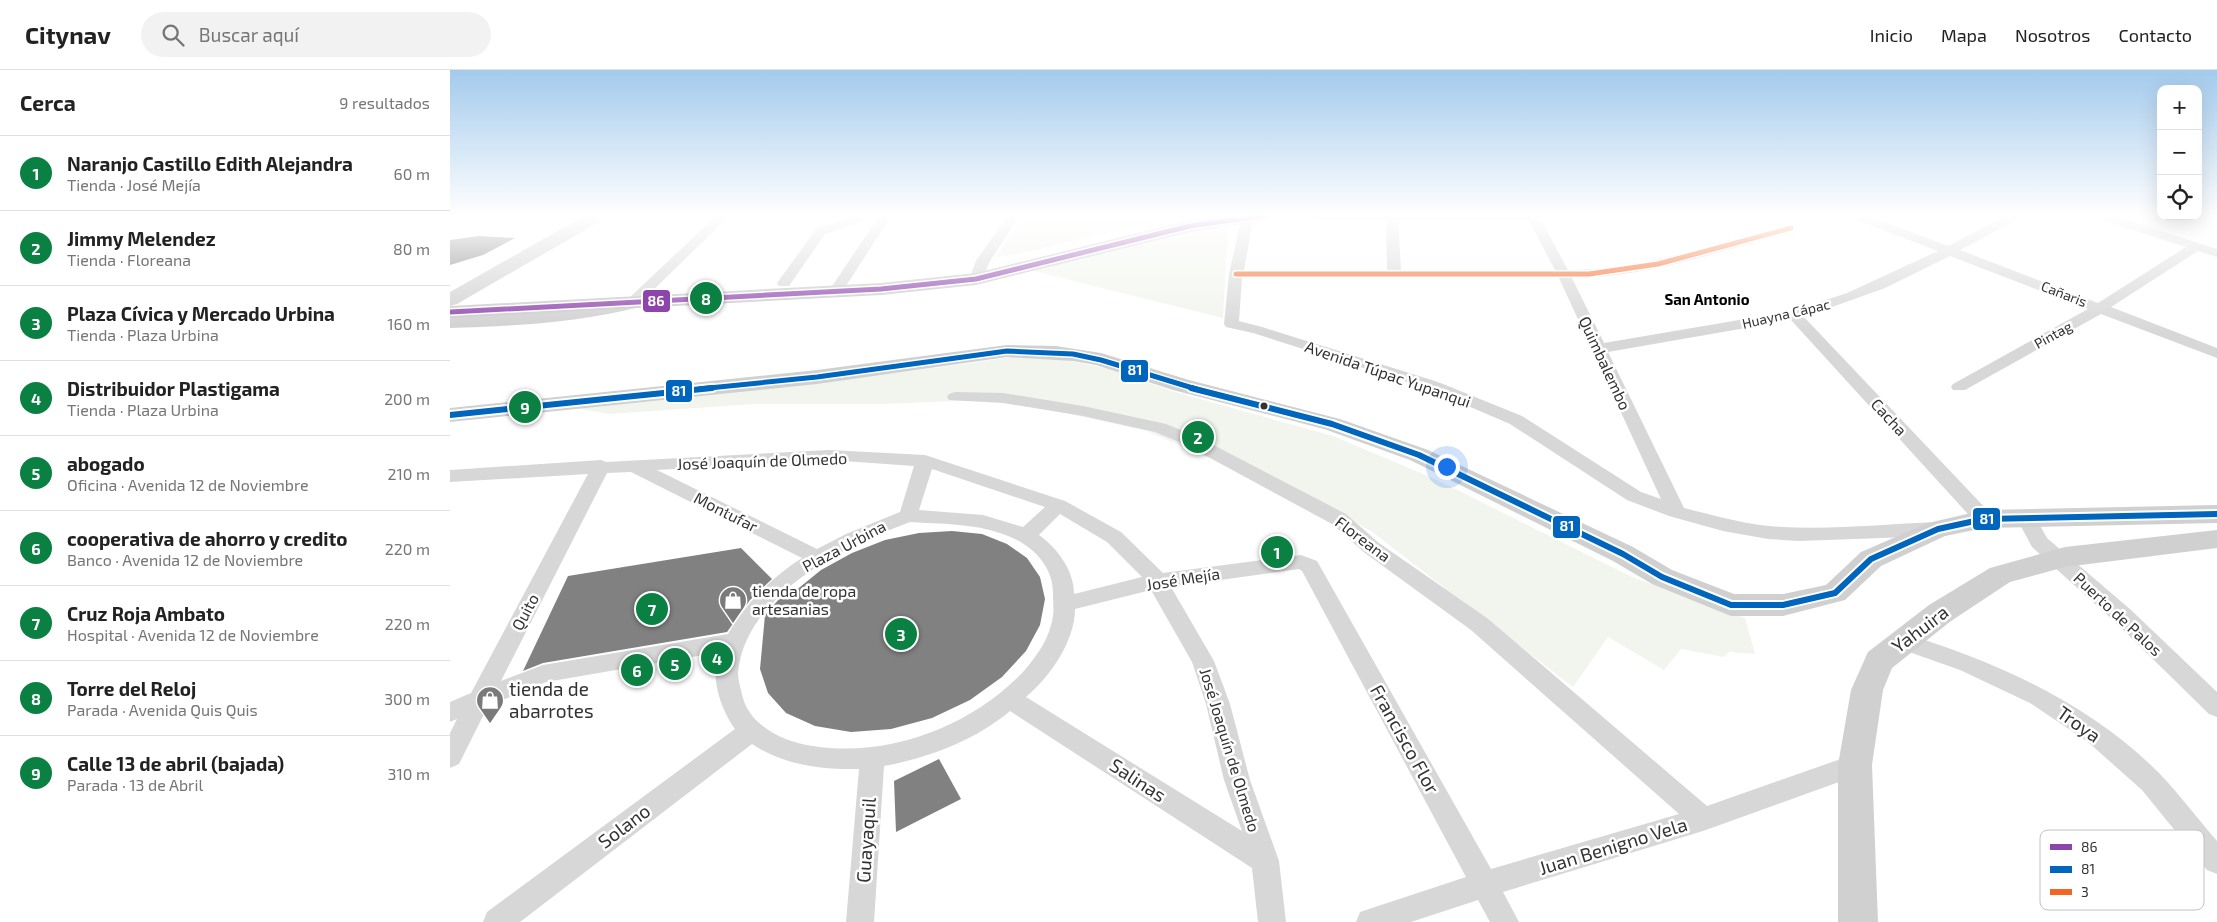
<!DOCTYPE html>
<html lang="es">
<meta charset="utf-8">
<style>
body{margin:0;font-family:"Exo 2",sans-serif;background:#f2f2f2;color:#222}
.controls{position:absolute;right:15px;top:15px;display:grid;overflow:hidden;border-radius:10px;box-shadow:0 5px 20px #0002}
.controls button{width:45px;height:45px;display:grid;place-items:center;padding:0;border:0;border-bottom:1px solid #e0e0e0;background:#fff;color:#222;font:25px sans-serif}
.you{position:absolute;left:996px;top:396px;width:18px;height:18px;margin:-12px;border:4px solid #fff;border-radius:50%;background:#1a73e8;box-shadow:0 0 0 8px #1a73e833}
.badge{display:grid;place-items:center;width:32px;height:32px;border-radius:50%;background:#0b8043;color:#fff;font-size:16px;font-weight:700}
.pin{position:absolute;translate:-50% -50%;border:2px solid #fff;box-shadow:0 1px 5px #0006}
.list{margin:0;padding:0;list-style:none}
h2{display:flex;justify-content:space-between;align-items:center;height:65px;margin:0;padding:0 20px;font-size:21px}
h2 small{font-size:16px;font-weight:400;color:#767676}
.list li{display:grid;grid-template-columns:32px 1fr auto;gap:15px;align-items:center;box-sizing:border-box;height:75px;padding:0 20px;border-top:1px solid #e0e0e0}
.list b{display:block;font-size:19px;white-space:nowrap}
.list p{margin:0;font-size:16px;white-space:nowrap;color:#767676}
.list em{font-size:16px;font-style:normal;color:#767676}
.icon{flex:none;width:28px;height:28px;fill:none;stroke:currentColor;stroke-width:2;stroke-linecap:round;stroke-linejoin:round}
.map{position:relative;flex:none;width:1767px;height:852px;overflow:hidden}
header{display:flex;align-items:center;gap:30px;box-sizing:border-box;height:70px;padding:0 25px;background:#fff;border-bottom:1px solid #e0e0e0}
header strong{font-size:24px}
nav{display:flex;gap:28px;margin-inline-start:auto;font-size:18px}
.search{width:350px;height:45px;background:#f2f2f2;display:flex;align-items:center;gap:12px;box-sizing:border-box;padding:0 18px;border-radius:28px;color:#767676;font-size:19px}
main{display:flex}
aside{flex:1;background:#fff}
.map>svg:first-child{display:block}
</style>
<header>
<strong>Citynav</strong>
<div class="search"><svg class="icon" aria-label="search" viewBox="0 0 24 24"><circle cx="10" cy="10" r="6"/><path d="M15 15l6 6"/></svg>Buscar aquí</div>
<nav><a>Inicio</a><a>Mapa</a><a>Nosotros</a><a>Contacto</a></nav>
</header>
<main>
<aside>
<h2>Cerca<small>9 resultados</small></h2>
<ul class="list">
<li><span class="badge">1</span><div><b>Naranjo Castillo Edith Alejandra</b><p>Tienda · José Mejía</p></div><em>60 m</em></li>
<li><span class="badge">2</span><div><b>Jimmy Melendez</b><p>Tienda · Floreana</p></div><em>80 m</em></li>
<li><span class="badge">3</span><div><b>Plaza Cívica y Mercado Urbina</b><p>Tienda · Plaza Urbina</p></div><em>160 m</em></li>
<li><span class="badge">4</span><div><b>Distribuidor Plastigama</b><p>Tienda · Plaza Urbina</p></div><em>200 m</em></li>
<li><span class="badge">5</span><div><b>abogado</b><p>Oficina · Avenida 12 de Noviembre</p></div><em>210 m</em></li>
<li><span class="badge">6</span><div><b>cooperativa de ahorro y credito</b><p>Banco · Avenida 12 de Noviembre</p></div><em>220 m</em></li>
<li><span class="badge">7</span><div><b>Cruz Roja Ambato</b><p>Hospital · Avenida 12 de Noviembre</p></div><em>220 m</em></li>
<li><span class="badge">8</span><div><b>Torre del Reloj</b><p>Parada · Avenida Quis Quis</p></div><em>300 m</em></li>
<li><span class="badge">9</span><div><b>Calle 13 de abril (bajada)</b><p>Parada · 13 de Abril</p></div><em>310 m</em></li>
</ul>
</aside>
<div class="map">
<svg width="1767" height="852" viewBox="0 0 1767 852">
<rect width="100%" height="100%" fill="#fff"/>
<path fill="#f1f5ed" d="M 574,145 L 734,145 L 558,186 L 546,187 Z
M 778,154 L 773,248 L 580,200 L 755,158 Z
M 562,287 L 606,288 L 659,299 L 725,322 L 883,366 L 987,410 L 1182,507 L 1295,548 L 1305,584 L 1279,582 L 1274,587 L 1231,579 L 1214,600 L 1158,567 L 1123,617 L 921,461 L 843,419 L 752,385 L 697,361 L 589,337 L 531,330 L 431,334 L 304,334 L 159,344 L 125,338 L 477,299 Z"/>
<path fill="#818181" d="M 29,166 L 65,168 L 33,185 L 0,195 L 0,170 Z
M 502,461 L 532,464 L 557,474 L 577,488 L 590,507 L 595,529 L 590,555 L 576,581 L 552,607 L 520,630 L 482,648 L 441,659 L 401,662 L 365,656 L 336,643 L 318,623 L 310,599 L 315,545 L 330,528 L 336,523 L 339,526 L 371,500 L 402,483 L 435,470 L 469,463 Z
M 291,478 L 322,509 L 300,530 L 277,562 L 93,593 L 73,601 L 118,506 Z
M 489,689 L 511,729 L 446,762 L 444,711 Z"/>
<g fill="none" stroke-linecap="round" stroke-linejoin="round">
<path fill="#d7d7d7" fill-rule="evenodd" d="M 267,145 L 280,145 L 187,236 L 177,236 L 175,233 L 177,230 Z
M 406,145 L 423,145 L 421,148 L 375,164 L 339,216 L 329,216 L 327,213 L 367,158 Z
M 430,145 L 442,145 L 390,225 L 380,225 L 378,222 Z
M 558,145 L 570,145 L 540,191 L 531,212 L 521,212 L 519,209 L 526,191 Z
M 792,145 L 804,145 L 794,200 L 937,200 L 936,145 L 948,145 L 951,200 L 1105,200 L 1076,145 L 1088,145 L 1118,200 C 1195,200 1268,172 1341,154 L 1347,158 L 1345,161 C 1273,180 1198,208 1122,208 L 1154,273 L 1342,241 L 1397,223 L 1488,181 L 1401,148 L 1399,145 L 1416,145 L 1498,176 L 1557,145 L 1572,145 L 1570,148 L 1510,180 L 1648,233 L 1736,177 L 1646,148 L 1644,145 L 1662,145 L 1767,179 L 1767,187 L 1748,181 L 1661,237 L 1767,278 L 1767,288 L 1651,244 L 1515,320 L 1503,320 L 1501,317 L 1503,314 L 1638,239 L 1500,186 L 1435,218 L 1354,247 L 1541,444 L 1544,449 L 1541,454 L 1534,455 L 1527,454 L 1341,250 L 1158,282 L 1234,438 C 1262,445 1290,453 1319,456 C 1375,461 1432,454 1487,452 L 1494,454 L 1497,459 L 1494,464 L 1487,466 L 1349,471 L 1318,469 L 1273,461 L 1219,446 L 1177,430 L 1060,354 L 976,318 L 803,263 L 776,257 L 774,254 L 779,204 ZM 792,208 L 1109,208 L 1211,429 L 1191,422 L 1072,346 L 988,312 L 812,257 L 789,251 Z
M 505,322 L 553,323 L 633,336 L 716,354 L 748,367 L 896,444 L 929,473 L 1037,548 L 1257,736 L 1405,684 L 1414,687 L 1417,695 L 1414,703 L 1253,761 L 1053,822 L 1069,852 L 1040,852 L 1028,830 L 961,852 L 906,852 L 910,842 L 1016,807 L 852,501 L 849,499 L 721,517 L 764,591 L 780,634 L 800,710 L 829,791 L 836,852 L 808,852 L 802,798 L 560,641 C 526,670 478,688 434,696 L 424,852 L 396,852 L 409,699 C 372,700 333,695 302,674 L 70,852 L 33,852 L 37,842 L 285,659 C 275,646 264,619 266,602 C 267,595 269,588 271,582 L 96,612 L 38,636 L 9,694 L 0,698 L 0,663 L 7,649 L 0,652 L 0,632 L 21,623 L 138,404 L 0,412 L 0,400 L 151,390 L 156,392 L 379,380 L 475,385 L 615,431 L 671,462 L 713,503 L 851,485 L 867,491 L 1041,799 L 1229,744 L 1021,560 L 915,483 L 882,454 L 736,375 L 705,362 L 633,346 L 553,333 L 499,330 L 497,327 L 499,324 ZM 379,390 L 464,396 L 450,442 L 396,464 L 367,479 L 207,400 ZM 482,399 L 595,437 L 573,457 L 533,445 L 469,440 ZM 181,402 L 352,488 C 321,508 297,532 278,564 L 93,595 L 51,611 L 157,403 ZM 610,444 L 657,472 L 692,507 L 624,524 C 624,500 607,478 589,465 ZM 460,452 C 490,454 523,453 553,464 C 579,473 604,494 603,525 C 603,532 604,540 603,546 C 600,568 587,586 573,602 C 521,657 438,688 363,676 C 335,672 301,657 293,628 C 291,620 288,610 288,603 C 295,524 395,476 460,452 ZM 701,520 L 742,592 L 756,634 L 774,710 L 792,761 L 576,627 C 600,607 625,571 625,539 Z
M 1576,441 L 1583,443 L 1597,468 L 1681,540 L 1767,622 L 1767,647 L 1759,644 L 1665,552 L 1582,477 L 1566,447 L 1569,443 Z
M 1453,563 C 1547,592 1640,633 1710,704 C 1730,725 1748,749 1767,771 L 1767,804 L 1757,800 L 1692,720 L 1638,672 L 1580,633 L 1510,600 L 1445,577 L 1442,571 L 1445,565 Z"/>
<path fill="#d0d0d0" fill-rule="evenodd" d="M 136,145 L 157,145 L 154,149 L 7,234 L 0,236 L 0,222 Z
M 182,227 L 189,229 L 192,233 L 189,237 C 127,253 64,256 0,258 L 0,246 L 114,239 Z
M 557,275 L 606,276 L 651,283 L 739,310 L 890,349 L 978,380 L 1183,477 L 1222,500 L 1284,524 L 1333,524 L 1376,515 L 1411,482 L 1478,453 L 1534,440 L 1767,435 L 1767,453 L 1534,458 L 1495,466 L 1431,496 L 1395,530 L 1333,546 L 1281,546 L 1202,514 L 1163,491 L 960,390 L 874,359 L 723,320 L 646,295 L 623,291 L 557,287 L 367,314 L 0,352 L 0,338 L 367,300 Z
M 1767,460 L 1767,478 L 1615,497 L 1560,512 L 1501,551 L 1442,598 L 1433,620 L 1422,695 L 1428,852 L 1388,852 L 1388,695 L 1401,620 L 1418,582 L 1479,535 L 1540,498 L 1615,477 Z"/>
<path fill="#cacaca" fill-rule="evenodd" d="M 780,145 L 827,145 L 824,149 L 818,150 L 740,162 L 526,215 L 431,225 L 0,248 L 0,236 L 431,213 L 526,203 L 740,150 Z
M 859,145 L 1095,145 L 1092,149 L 1086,150 L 868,150 L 862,149 Z"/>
<g stroke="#fff" stroke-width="8">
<path id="bus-1" d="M 0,242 L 431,219 L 526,209 L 740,156 L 818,145"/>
</g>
<g stroke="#fff" stroke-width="8">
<path id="bus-2-far1" d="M 249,319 L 367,307 L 557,281 L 623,284 L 651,290 L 746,319"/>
</g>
<g stroke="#fff" stroke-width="10">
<path id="bus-2" d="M 741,318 L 882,354 L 969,385 L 1173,484 L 1212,507 L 1281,535 L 1333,535 L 1385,523 L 1421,489 L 1488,459 L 1534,449 L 1767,444
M 0,345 L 262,318"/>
</g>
<g stroke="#fff" stroke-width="8">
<path id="bus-3" d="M 786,204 L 1139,204 L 1208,194 L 1341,158"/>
</g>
<use href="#bus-1" stroke="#8e44ad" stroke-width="5"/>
<use href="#bus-2-far1" stroke="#0065bd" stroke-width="5"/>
<use href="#bus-2" stroke="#0065bd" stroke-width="6"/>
<use href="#bus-3" stroke="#f26522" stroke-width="5"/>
</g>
<linearGradient id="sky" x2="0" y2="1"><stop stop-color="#a3caec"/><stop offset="0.55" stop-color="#fff"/><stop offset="1" stop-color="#fff" stop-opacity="0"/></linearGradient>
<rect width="1767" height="264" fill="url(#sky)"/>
<defs>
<g id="shop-pin" transform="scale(1.4375)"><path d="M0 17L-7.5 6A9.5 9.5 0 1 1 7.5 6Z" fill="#7a7a7a" stroke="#fff"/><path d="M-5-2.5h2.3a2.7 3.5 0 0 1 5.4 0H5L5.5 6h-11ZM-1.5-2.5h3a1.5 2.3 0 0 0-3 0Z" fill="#fff"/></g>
</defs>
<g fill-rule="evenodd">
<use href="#shop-pin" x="283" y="530"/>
<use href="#shop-pin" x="40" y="630"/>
</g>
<circle fill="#333" stroke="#fff" stroke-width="2" cx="814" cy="336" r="4.5"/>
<g text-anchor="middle" stroke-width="5" stroke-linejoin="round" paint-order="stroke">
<g font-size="14" fill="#333" stroke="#fff">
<text transform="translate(1614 224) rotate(21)" y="5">Cañaris</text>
<text transform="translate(1336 244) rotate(-13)" y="5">Huayna Cápac</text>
<text transform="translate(1603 265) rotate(-29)" y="5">Pintag</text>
</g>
<g font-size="15" font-weight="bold" fill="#000" stroke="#fff">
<text x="1257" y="235">San Antonio</text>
</g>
<g font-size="16" fill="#333" stroke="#fff">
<text transform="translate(1155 293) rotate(65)" y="6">Quimbalembo</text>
<text transform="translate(938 304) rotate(19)" y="6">Avenida Túpac Yupanqui</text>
<text transform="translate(1439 347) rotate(47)" y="6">Cacha</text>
<text transform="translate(312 391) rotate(-2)" y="6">José Joaquín de Olmedo</text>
<text transform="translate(276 442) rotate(27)" y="6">Montufar</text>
<text transform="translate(913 469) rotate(37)" y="6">Floreana</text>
<text transform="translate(394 476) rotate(-28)" y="6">Plaza Urbina</text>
<text transform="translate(733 509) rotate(-9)" y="6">José Mejía</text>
<text transform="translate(75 542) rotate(-62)" y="6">Quito</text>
<text transform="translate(1668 544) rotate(43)" y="6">Puerto de Palos</text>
<text transform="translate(780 680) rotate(73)" y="6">José Joaquín de Olmedo</text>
</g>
<g font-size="16" fill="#333" stroke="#fff" text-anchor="start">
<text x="302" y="527">tienda de ropa<tspan x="302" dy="18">artesanias</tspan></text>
</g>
<g font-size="19" fill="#333" stroke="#fff">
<text transform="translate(1470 559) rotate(-37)" y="7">Yahuira</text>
<text transform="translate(1629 654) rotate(35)" y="7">Troya</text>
<text transform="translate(955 669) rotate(61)" y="7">Francisco Flor</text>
<text transform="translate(688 710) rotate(33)" y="7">Salinas</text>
<text transform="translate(174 756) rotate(-37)" y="7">Solano</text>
<text transform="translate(416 770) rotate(-86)" y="7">Guayaquil</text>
<text transform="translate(1163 776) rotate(-17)" y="7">Juan Benigno Vela</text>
</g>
<g font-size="19" fill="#333" stroke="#fff" text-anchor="start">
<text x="59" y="626">tienda de<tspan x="59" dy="22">abarrotes</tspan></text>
</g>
</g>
<rect x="1590" y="760" width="164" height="80" rx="8" fill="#fff" stroke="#c2c2c2" stroke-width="1"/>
<rect x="1600" y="774" width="22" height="6" fill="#8e44ad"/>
<rect x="1600" y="796" width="22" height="7" fill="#0065bd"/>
<rect x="1600" y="819" width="22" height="6" fill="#f26522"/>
<g font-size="14" fill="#333">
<text x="1631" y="782">86</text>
<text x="1631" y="804">81</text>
<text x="1631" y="827">3</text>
</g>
<g stroke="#fff" stroke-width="2">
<rect x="192" y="219" width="29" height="24" rx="5" fill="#8e44ad"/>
<rect x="670" y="289" width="29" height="24" rx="5" fill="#0065bd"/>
<rect x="215" y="309" width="28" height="24" rx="5" fill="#0065bd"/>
<rect x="1522" y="437" width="29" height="24" rx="5" fill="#0065bd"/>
<rect x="1102" y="445" width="29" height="24" rx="5" fill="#0065bd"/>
</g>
<g font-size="14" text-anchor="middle" font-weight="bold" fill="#fff">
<text x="206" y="236">86</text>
<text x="685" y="305">81</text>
<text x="229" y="326">81</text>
<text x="1537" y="454">81</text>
<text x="1117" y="461">81</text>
</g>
</svg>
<div class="controls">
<button>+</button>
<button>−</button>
<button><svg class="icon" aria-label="locate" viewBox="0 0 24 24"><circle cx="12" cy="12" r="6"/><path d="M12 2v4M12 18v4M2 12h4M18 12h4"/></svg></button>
</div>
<div class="you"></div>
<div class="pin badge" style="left:827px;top:482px">1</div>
<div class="pin badge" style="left:748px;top:367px">2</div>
<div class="pin badge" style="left:451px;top:564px">3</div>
<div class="pin badge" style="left:267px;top:588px">4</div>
<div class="pin badge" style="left:225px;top:594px">5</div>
<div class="pin badge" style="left:187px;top:600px">6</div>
<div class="pin badge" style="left:202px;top:539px">7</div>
<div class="pin badge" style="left:256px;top:228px">8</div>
<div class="pin badge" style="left:75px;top:337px">9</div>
</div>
</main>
